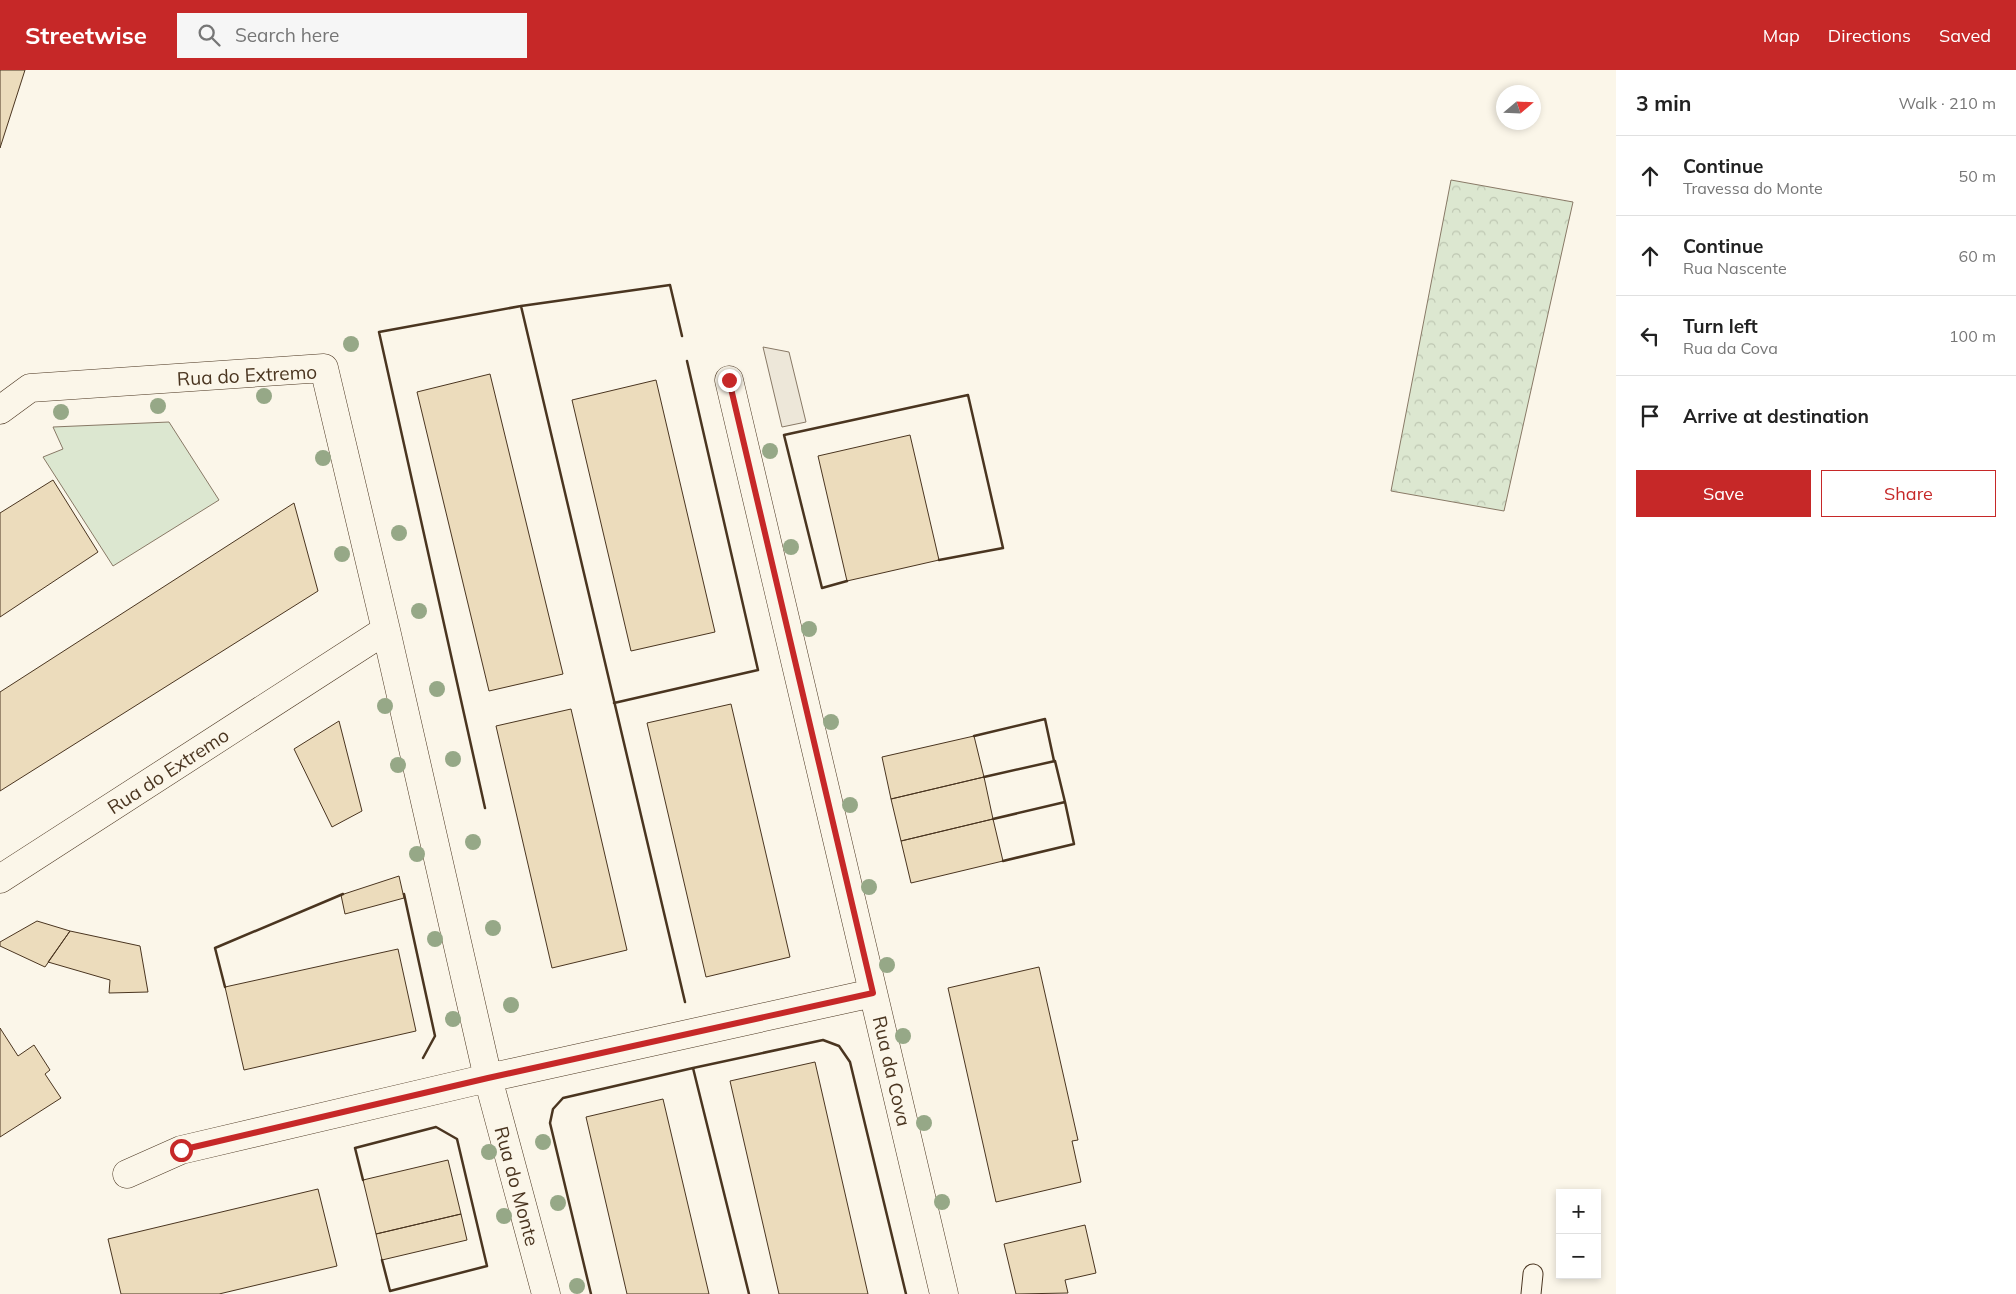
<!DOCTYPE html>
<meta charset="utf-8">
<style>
body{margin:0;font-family:Mulish,sans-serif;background:#f6f6f6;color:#222}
.controls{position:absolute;right:15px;bottom:15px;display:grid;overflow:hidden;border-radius:0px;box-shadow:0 2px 8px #0003}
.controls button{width:45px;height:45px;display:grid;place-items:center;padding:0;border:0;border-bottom:1px solid #e0e0e0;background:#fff;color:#222;font:25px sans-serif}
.compass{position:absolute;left:1496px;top:15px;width:45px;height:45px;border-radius:50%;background:#fff;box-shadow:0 2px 8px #0003;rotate:71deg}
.stop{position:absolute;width:15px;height:15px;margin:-11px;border:4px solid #c62828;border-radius:50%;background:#fff}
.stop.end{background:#c62828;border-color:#fff;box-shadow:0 1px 5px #0008}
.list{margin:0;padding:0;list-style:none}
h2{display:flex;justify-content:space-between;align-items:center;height:65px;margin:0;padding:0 20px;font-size:21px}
h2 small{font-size:16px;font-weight:400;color:#767676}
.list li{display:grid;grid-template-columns:32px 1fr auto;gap:15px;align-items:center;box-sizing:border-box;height:80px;padding:0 20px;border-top:1px solid #e0e0e0}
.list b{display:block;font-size:19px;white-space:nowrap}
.list p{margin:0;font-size:16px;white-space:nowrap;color:#767676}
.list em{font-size:16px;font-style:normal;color:#767676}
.actions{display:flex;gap:10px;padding:15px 20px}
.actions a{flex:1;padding:11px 0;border:1px solid #c62828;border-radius:0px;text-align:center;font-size:18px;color:#c62828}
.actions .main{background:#c62828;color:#fff}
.icon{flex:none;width:28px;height:28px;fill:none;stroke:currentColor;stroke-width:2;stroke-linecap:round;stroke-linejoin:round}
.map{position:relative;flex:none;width:1616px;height:1224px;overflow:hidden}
header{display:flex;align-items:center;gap:30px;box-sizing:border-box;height:70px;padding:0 25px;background:#c62828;color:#fff}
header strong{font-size:24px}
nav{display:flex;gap:28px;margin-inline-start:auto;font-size:18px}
.search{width:350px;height:45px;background:#f6f6f6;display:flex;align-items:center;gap:12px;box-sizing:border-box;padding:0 18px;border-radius:0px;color:#767676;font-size:19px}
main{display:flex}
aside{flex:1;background:#fff}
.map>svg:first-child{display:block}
</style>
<header>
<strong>Streetwise</strong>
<div class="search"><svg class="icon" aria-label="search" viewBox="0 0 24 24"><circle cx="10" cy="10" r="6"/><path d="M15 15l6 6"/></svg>Search here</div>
<nav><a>Map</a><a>Directions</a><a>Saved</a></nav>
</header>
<main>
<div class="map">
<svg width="1616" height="1224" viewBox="0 0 1616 1224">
<defs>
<pattern id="forest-crowns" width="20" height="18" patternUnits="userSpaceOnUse" patternTransform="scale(1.25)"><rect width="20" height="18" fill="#dce7d0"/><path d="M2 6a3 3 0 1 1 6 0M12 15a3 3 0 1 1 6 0" fill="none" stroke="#bec7b2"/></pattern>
</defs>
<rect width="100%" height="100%" fill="#fbf6e9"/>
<path fill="#dce7d0" stroke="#887966" d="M 169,352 L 219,430 L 113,496 L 43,387 L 63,379 L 53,357 Z"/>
<path fill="url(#forest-crowns)" stroke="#887966" d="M 1451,110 L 1573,132 L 1504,441 L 1391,421 Z"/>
<path fill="#ede7d9" stroke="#887966" d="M 763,277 L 789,282 L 806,352 L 782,357 Z"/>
<path fill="#ecdcbc" stroke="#4a3520" d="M 0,0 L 25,0 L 0,78 Z
M 490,304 L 563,604 L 489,621 L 417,322 Z
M 656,310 L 715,562 L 631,581 L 572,330 Z
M 910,365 L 939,490 L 847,511 L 818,386 Z
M 53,410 L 98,482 L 0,547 L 0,443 Z
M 294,433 L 318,521 L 0,721 L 0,622 Z
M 731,634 L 790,887 L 706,907 L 647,653 Z
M 571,639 L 627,880 L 552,898 L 496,656 Z
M 339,651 L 362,741 L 332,757 L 294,679 Z
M 974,666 L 984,707 L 891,729 L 882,687 Z
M 984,707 L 993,749 L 901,771 L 891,729 Z
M 993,749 L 1003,791 L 911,813 L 901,771 Z
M 399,806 L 404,828 L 345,844 L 341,825 Z
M 37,851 L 70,861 L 45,897 L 0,876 L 0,872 Z
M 70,861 L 140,876 L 148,922 L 109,923 L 110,910 L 48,892 Z
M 398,879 L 416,961 L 244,1000 L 225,917 Z
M 1039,897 L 1078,1070 L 1072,1071 L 1081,1112 L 996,1132 L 948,918 Z
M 0,958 L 18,986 L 34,975 L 50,1000 L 45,1004 L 61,1028 L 0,1067 Z
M 815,992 L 868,1224 L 779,1224 L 730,1011 Z
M 663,1029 L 709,1224 L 627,1224 L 586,1047 Z
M 448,1090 L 461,1144 L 376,1164 L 363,1110 Z
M 318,1119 L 337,1196 L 219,1224 L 121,1224 L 108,1169 Z
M 461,1144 L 467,1170 L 382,1190 L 376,1164 Z
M 1085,1155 L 1096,1203 L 1065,1210 L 1068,1223 L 1016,1224 L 1004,1174 Z"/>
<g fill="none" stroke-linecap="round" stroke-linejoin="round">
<g stroke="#4a3520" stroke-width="21">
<path id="lane" d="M 1531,1224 L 1533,1204"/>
</g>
<g stroke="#4a3520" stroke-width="29">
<path id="street" d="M 729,310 L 944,1224
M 0,340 L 30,318 L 324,298 L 386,560 L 488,1008 L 546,1224
M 0,809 L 386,560
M 127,1104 L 181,1080 L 488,1008 L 873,923"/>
</g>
<use href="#lane" stroke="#fbf6e9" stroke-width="19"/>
<use href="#street" stroke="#fbf6e9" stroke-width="28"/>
<path stroke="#4a3520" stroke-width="2.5" d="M 682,266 L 670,215 L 521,236 L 685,932
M 847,511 L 822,518 L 784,365 L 968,325 L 1003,478 L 939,490
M 614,633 L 758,600 L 687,291
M 974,666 L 1045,649 L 1054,691
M 984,707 L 1055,691 L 1065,732 L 1064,732
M 485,738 L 379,262 L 521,236
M 993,749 L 1065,732 L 1074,774 L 1003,791
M 404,824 L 435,966 L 423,988
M 225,917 L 215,878 L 343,824
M 693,998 L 823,970 L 839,976 L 850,992 L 906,1224
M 363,1110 L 355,1078 L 436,1057 L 457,1069 L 487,1196 L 390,1221 L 382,1190
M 591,1224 L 550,1053 L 553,1039 L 563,1028 L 693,998 L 749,1224"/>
</g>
<g fill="#96a887">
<circle cx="351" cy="274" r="8"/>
<circle cx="264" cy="326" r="8"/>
<circle cx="158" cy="336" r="8"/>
<circle cx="61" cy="342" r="8"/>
<circle cx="770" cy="381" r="8"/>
<circle cx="323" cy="388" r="8"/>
<circle cx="399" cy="463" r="8"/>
<circle cx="791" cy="477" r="8"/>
<circle cx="342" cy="484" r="8"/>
<circle cx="419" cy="541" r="8"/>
<circle cx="809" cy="559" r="8"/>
<circle cx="437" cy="619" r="8"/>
<circle cx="385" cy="636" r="8"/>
<circle cx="831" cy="652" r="8"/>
<circle cx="453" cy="689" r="8"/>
<circle cx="398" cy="695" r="8"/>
<circle cx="850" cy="735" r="8"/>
<circle cx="473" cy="772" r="8"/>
<circle cx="417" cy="784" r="8"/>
<circle cx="869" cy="817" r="8"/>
<circle cx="493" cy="858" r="8"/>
<circle cx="435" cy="869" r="8"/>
<circle cx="887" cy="895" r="8"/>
<circle cx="511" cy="935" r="8"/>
<circle cx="453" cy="949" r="8"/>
<circle cx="903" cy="966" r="8"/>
<circle cx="924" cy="1053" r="8"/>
<circle cx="543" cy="1072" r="8"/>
<circle cx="489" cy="1082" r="8"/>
<circle cx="942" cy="1132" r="8"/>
<circle cx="558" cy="1133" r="8"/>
<circle cx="504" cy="1146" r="8"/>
<circle cx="577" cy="1216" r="8"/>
</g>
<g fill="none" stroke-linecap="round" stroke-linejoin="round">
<path stroke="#c62828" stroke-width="6" d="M 181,1080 L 488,1008 L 873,923 L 729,310"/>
</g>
<g text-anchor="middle" stroke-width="4" stroke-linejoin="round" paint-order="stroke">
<g font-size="19" fill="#4a3520" stroke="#fbf6e9">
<text transform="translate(247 305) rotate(-3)" y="7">Rua do Extremo</text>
<text transform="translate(168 701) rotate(-33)" y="7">Rua do Extremo</text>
<text transform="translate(892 1001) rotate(77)" y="7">Rua da Cova</text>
<text transform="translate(517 1116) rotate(75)" y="7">Rua do Monte</text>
</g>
</g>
</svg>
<div class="controls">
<button>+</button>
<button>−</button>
</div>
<svg class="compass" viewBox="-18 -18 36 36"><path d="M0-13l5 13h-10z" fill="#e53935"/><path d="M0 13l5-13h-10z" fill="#767676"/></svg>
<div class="stop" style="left:181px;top:1080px"></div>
<div class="stop end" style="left:729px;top:310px"></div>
</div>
<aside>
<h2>3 min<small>Walk · 210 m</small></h2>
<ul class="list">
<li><svg class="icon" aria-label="ahead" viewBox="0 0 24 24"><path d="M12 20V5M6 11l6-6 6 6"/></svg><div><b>Continue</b><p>Travessa do Monte</p></div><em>50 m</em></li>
<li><svg class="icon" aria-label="ahead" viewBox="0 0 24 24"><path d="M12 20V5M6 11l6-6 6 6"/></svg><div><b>Continue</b><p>Rua Nascente</p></div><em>60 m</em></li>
<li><svg class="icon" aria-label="left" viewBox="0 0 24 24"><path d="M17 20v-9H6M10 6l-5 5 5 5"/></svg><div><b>Turn left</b><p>Rua da Cova</p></div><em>100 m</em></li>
<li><svg class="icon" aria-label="arrive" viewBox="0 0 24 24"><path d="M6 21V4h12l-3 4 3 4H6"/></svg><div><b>Arrive at destination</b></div></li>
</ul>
<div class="actions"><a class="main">Save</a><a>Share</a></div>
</aside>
</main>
